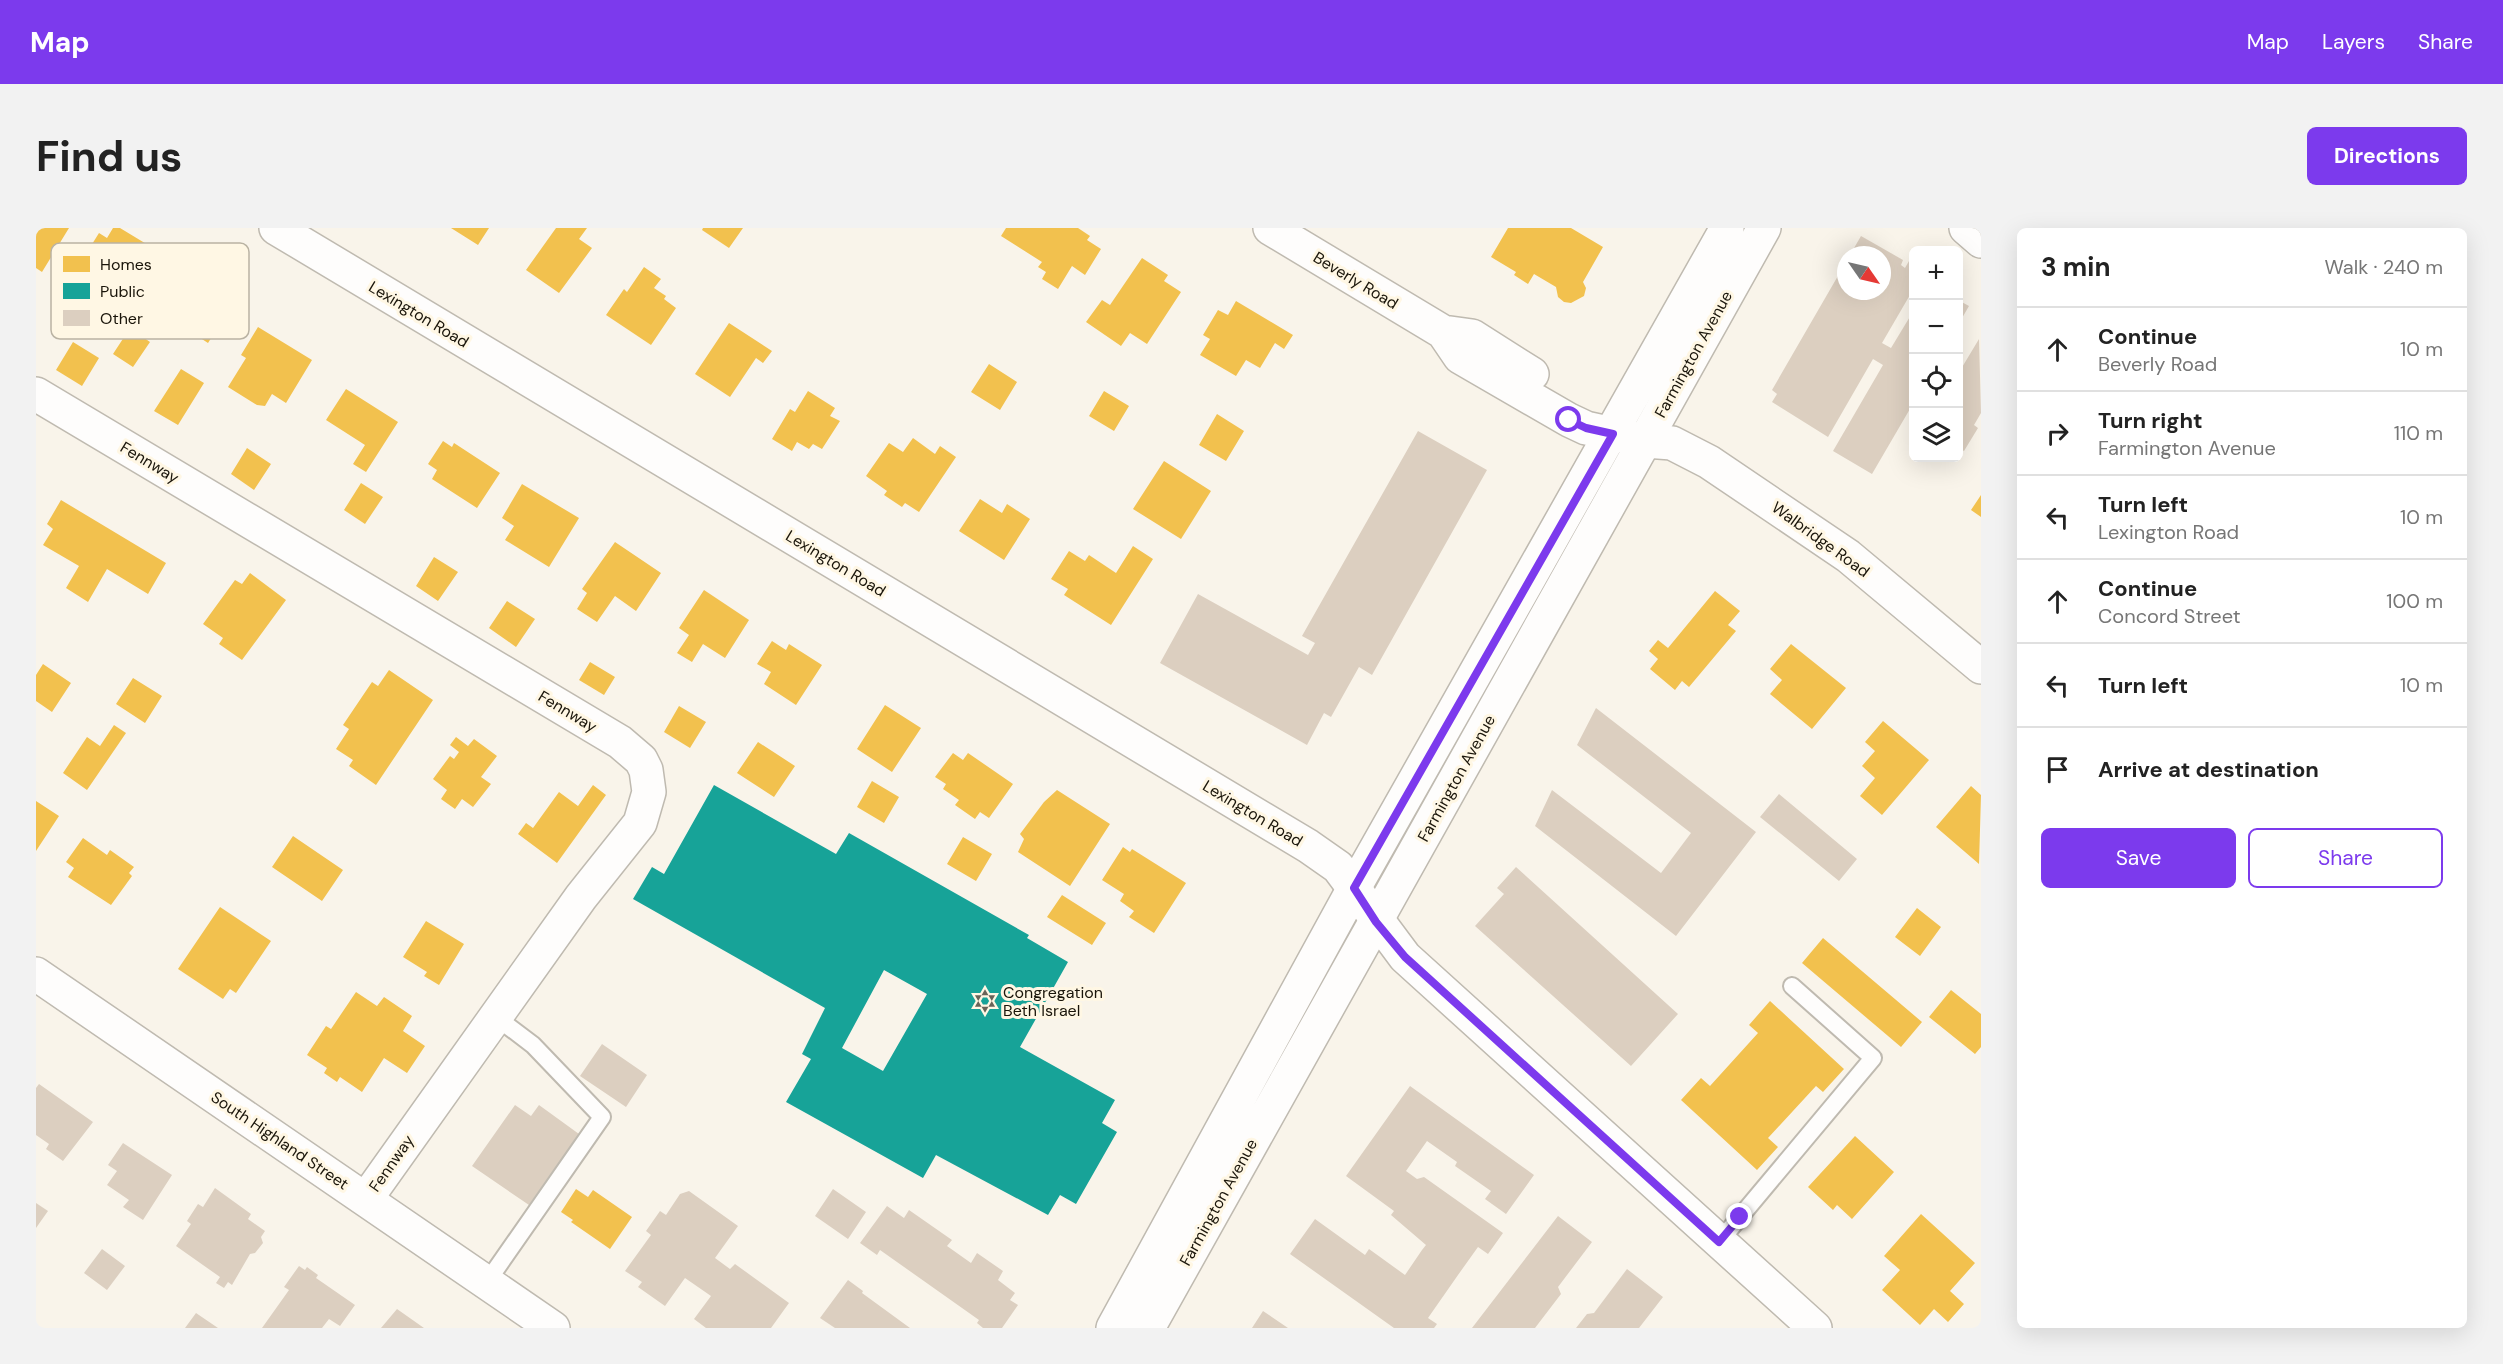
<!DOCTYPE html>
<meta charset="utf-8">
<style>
body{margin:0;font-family:"DM Sans",sans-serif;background:#f2f2f2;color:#222}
.controls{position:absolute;right:18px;top:18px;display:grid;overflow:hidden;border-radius:9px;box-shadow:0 6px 24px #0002}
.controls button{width:54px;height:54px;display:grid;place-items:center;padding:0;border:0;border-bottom:2px solid #e0e0e0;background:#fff;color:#222;font:30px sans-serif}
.compass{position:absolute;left:1801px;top:18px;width:54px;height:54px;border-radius:50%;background:#fff;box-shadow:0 6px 24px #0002;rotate:124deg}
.stop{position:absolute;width:18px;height:18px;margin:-14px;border:4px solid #7c3aed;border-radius:50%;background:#fff}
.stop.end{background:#7c3aed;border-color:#fff;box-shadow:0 2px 6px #0008}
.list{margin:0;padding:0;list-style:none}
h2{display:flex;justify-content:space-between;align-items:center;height:78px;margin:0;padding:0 24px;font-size:26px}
h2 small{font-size:20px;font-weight:400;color:#767676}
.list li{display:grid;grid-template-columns:39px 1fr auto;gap:18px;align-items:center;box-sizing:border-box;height:84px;padding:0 24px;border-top:2px solid #e0e0e0}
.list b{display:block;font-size:22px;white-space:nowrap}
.list p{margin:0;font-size:20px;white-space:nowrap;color:#767676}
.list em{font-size:20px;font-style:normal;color:#767676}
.actions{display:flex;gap:12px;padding:18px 24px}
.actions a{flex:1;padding:14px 0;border:2px solid #7c3aed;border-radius:9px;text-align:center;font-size:21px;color:#7c3aed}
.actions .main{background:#7c3aed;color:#fff}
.icon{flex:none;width:33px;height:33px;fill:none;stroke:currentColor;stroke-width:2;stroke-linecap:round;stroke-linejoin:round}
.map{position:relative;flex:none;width:1945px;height:1100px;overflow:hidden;border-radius:9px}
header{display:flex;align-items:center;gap:36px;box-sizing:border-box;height:84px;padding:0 30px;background:#7c3aed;color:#fff}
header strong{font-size:28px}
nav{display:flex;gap:33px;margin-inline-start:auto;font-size:21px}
.intro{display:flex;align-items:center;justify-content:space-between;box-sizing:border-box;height:144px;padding:0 36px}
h1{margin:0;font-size:42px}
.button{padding:15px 27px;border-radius:9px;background:#7c3aed;color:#fff;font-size:21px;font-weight:700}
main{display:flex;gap:36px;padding:0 36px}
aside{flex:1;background:#fff;border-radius:9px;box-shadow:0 6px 24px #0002}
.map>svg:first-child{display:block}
</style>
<header>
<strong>Map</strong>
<nav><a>Map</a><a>Layers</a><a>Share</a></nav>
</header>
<div class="intro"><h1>Find us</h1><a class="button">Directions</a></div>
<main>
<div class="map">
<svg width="1945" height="1100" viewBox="0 0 1945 1100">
<rect width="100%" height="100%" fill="#f9f4ea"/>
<path fill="#f2c14e" d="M 0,0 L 33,0 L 6,44 L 0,40 Z
M 77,0 L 84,0 L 117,20 L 83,75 L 71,68 L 63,81 L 34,63 L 44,49 L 38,45 L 63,5 L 71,10 Z
M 415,0 L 453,0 L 442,17 Z
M 520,0 L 551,0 L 543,11 L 556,20 L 523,65 L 490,42 Z
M 667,0 L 707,0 L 693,20 L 666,2 Z
M 970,0 L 1042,0 L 1054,8 L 1051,12 L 1065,21 L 1049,47 L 1036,38 L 1022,61 L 1006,51 L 1010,44 L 1002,39 L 1006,34 L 965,8 Z
M 1472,0 L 1535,0 L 1567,19 L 1547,54 L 1550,60 L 1548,68 L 1535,75 L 1528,74 L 1522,69 L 1520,59 L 1498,46 L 1492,56 L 1478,47 L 1480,44 L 1455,29 Z
M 1106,30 L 1132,47 L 1128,53 L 1145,64 L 1111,116 L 1094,105 L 1085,118 L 1050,94 L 1066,72 L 1074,77 Z
M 608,39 L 625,51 L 618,60 L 630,68 L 628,71 L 640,80 L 615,117 L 570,87 L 588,61 L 591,64 Z
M 129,51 L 140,58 L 142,54 L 191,85 L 172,115 L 152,102 L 154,99 L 115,74 Z
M 1200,73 L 1257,107 L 1248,121 L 1239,115 L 1224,140 L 1210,132 L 1200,148 L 1164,127 L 1174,111 L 1167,107 L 1182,82 L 1192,87 Z
M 693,95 L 736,123 L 727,135 L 720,130 L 694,169 L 659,146 Z
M 222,99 L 276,132 L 250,175 L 236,166 L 229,178 L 221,177 L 192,159 L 210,130 L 205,127 Z
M 94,100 L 114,114 L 97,139 L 77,126 Z
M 37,114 L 63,130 L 46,158 L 20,142 Z
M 953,136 L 981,154 L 964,182 L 935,164 Z
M 145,141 L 168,155 L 142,197 L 118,183 Z
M 310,161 L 362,194 L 330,244 L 317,236 L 329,217 L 290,192 Z
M 772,163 L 799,180 L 794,188 L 804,193 L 786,221 L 777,216 L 773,221 L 761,214 L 756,223 L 736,211 L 754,181 L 759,184 Z
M 1068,163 L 1093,178 L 1078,203 L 1053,188 Z
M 1181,186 L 1208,203 L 1190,233 L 1163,217 Z
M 877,210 L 899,226 L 904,218 L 920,229 L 883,284 L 869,275 L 866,279 L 848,267 L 851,263 L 830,248 L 853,215 L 867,224 Z
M 407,213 L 416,219 L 418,215 L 464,245 L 441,280 L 396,251 L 401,242 L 392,236 Z
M 211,220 L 235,236 L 218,262 L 195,246 Z
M 1128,233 L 1175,263 L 1145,311 L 1097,281 Z
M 325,255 L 347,269 L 329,296 L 308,282 Z
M 486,256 L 543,290 L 513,339 L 469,312 L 478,298 L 466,290 Z
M 1945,267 L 1945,289 L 1935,282 Z
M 944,271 L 966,285 L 971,276 L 994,291 L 968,332 L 923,303 Z
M 25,272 L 130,335 L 112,366 L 71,341 L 52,374 L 30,360 L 43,338 L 7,317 L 17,301 L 11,296 Z
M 579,314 L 625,345 L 600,383 L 579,368 L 561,394 L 541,381 L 551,365 L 546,361 Z
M 1097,318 L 1117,331 L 1075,397 L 1028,367 L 1032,361 L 1015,351 L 1033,323 L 1049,333 L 1053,327 L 1080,345 Z
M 398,329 L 422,344 L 402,373 L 380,358 Z
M 214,345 L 250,372 L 206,432 L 183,416 L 187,410 L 167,396 L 199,352 L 206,356 Z
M 668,362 L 713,392 L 689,430 L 667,416 L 656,434 L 641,425 L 653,407 L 643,400 Z
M 1679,363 L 1704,383 L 1692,397 L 1700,403 L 1653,459 L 1646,453 L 1639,462 L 1614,441 L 1622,431 L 1613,423 L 1622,412 L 1632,420 Z
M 471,373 L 499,391 L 480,419 L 453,400 Z
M 736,413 L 750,422 L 753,416 L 786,437 L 760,477 L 728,456 L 735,444 L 721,436 Z
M 1755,416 L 1810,460 L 1776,501 L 1734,466 L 1746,452 L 1734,441 Z
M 554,434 L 579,449 L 568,467 L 543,452 Z
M 7,436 L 35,455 L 16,484 L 0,473 L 0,447 Z
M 353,442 L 397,472 L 340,557 L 313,538 L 317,532 L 300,521 L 313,501 L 307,497 L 336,454 L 342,458 Z
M 97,450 L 126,468 L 109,495 L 80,476 Z
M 849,477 L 885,500 L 856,544 L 821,521 Z
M 643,478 L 670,494 L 654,520 L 628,504 Z
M 1847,493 L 1893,532 L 1846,587 L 1824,568 L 1839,550 L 1826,538 L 1839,523 L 1829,514 Z
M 78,497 L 90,505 L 51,562 L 27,545 L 51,509 L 64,518 Z
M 420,509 L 432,518 L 438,511 L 461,528 L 445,549 L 455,556 L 437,579 L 426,571 L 419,581 L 405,571 L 411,562 L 397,551 L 414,528 L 418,531 L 423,524 L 414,517 Z
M 722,514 L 759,538 L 738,569 L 701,545 Z
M 917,525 L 927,532 L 932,525 L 977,556 L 953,590 L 944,584 L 939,591 L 919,577 L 923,572 L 907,561 L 910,556 L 899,549 Z
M 836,553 L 863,569 L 848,595 L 821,579 Z
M 557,557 L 570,567 L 521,635 L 482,606 L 490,595 L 497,600 L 523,564 L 542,578 Z
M 1935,558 L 1945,567 L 1943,636 L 1900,599 Z
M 1021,562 L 1074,596 L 1034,658 L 982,624 L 988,611 L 984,606 L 1008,574 Z
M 0,573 L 23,588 L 0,623 Z
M 257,608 L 307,642 L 286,673 L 236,639 Z
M 927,609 L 956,626 L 940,653 L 911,636 Z
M 47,610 L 71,627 L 74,622 L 98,639 L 93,645 L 96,648 L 75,677 L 32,649 L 38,640 L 30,634 Z
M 1087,619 L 1094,624 L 1096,621 L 1150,655 L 1118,705 L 1093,689 L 1098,683 L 1084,673 L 1088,666 L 1066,652 Z
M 1026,667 L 1070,695 L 1056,717 L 1011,689 Z
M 184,679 L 235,713 L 200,765 L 194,761 L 187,771 L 142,741 Z
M 1881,680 L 1905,699 L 1884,728 L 1859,709 Z
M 390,693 L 428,716 L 403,757 L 388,748 L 391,744 L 367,729 Z
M 1787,710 L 1886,794 L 1865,819 L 1766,735 Z
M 1915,762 L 1945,786 L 1945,819 L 1939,826 L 1893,789 Z
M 320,764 L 341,778 L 348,769 L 376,788 L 367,803 L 389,818 L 371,845 L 348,830 L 326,864 L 304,849 L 301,854 L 288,845 L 291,840 L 271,827 L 290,798 L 295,801 Z
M 1734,773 L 1808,841 L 1787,864 L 1780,858 L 1732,910 L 1742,919 L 1721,942 L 1645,872 L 1665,850 L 1674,858 L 1722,805 L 1713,797 Z
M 1819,908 L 1858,944 L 1816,991 L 1801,977 L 1797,982 L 1772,959 Z
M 540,961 L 552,969 L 557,962 L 596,989 L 574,1021 L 535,994 L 537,992 L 525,984 Z
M 1885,986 L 1939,1035 L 1914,1063 L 1928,1076 L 1912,1094 L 1898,1081 L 1884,1097 L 1846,1062 L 1864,1042 L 1848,1028 Z"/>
<path fill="#17a398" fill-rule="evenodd" d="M 678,557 L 800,626 L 813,605 L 993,707 L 991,710 L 1032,734 L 984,819 L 1079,872 L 1066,895 L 1081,904 L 1040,976 L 1024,967 L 1012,987 L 900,927 L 887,950 L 750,874 L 775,831 L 766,826 L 789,780 L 597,671 L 616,639 L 628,646 ZM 848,742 L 891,766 L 847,843 L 806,820 Z"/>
<path fill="#dccfc0" d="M 1825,8 L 1867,32 L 1865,37 L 1869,40 L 1873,33 L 1878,35 L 1878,60 L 1846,115 L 1855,120 L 1878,82 L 1878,174 L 1836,246 L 1797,223 L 1847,137 L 1837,131 L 1792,209 L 1736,174 L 1741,166 L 1736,162 L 1810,34 L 1810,63 L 1846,63 L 1846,27 L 1814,27 Z
M 1922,72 L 1933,78 L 1922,97 Z
M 1943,111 L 1945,185 L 1938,197 L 1942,200 L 1928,223 L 1922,220 L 1922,146 Z
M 1382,203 L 1451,242 L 1336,447 L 1323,439 L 1295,489 L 1288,485 L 1271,517 L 1124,435 L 1162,366 L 1272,427 L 1279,415 L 1266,408 Z
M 1560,480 L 1720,604 L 1640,708 L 1499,598 L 1516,562 L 1625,645 L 1655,605 L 1541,517 Z
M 1743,566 L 1821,631 L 1803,653 L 1724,589 Z
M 1480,639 L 1642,786 L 1595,838 L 1439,698 L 1468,666 L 1461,660 Z
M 566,816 L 611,847 L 590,879 L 544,848 Z
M 3,856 L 57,894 L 27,933 L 10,921 L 13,916 L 0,907 L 0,860 Z
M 1374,858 L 1498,947 L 1470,986 L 1449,971 L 1455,963 L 1419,938 L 1421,934 L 1391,913 L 1370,943 L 1381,951 L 1388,949 L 1467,1005 L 1452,1026 L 1442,1019 L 1422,1047 L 1392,1090 L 1401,1096 L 1398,1100 L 1358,1100 L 1254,1026 L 1279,991 L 1329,1027 L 1333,1021 L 1369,1047 L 1386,1022 L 1390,1017 L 1355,987 L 1358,983 L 1310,948 Z
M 479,877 L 495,888 L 503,877 L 543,906 L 493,977 L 436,938 Z
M 87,915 L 136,947 L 107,992 L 87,979 L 93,972 L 71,957 L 81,943 L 72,937 Z
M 179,960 L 215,986 L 212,991 L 229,1003 L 225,1009 L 227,1015 L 219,1025 L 214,1026 L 196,1057 L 192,1054 L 188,1060 L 180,1055 L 184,1049 L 140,1018 L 155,996 L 151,993 L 162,976 L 167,979 Z
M 797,961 L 830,984 L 812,1011 L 779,988 Z
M 653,963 L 702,998 L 679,1030 L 694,1041 L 699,1036 L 753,1075 L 735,1100 L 670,1100 L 658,1091 L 675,1068 L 649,1050 L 629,1078 L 602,1059 L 606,1054 L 589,1043 L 615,1007 L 610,1003 L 624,983 L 630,987 L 644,966 Z
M 0,975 L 12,983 L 0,1000 Z
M 851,978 L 868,990 L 873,982 L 916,1012 L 911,1018 L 935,1035 L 941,1025 L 967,1043 L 962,1052 L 979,1065 L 974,1072 L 982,1077 L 966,1100 L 947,1100 L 941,1095 L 943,1092 L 844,1022 L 841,1027 L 824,1015 Z
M 1522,988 L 1556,1014 L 1522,1059 L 1525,1066 L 1499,1100 L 1436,1100 Z
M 66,1021 L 89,1038 L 71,1062 L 48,1045 Z
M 263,1038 L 269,1042 L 271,1039 L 282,1047 L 280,1050 L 319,1077 L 304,1098 L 293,1091 L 286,1100 L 226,1100 L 253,1062 L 248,1059 Z
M 1591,1041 L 1627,1069 L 1603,1100 L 1540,1100 L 1551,1086 L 1558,1085 Z
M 812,1052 L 827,1063 L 826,1065 L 874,1100 L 799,1100 L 784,1090 Z
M 361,1081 L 388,1100 L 345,1100 Z
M 1227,1083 L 1252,1100 L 1216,1100 Z
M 160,1085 L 182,1100 L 149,1100 Z"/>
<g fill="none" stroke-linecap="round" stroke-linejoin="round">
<g stroke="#bfbab0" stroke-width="20">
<path id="lane" d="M 1683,1014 L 1837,830 L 1756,758
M 451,1054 L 566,889 L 497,817 L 460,789"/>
</g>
<g stroke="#bfbab0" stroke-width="36">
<path id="street" d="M 240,0 L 1272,618 L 1302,639 L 1369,729 L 1779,1100
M 1234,0 L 1407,104 L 1424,129 L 1533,192 L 1550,200 L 1609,213 L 1636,215 L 1673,234 L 1812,328 L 1945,439
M 1930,0 L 1945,13
M 1407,104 L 1436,108 L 1496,146
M 0,166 L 584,514 L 605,532 L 610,542 L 613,564 L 604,595 L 545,669 L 330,971
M 0,746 L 517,1100"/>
</g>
<g stroke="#bfbab0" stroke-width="36">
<path id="primary" d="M 1077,1100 L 1318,660 L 1691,0
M 1112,1100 L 1728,0"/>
</g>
<use href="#lane" stroke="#fefdfc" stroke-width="16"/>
<use href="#street" stroke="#fefdfc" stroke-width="33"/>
<use href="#primary" stroke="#fefdfc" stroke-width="33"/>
</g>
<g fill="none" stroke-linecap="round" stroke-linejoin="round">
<path stroke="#7c3aed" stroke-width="8" d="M 1533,192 L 1550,200 L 1577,206 L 1318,660 L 1340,694 L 1369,729 L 1683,1014 L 1704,989"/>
</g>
<defs>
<g id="synagogue-bare" transform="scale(1.8)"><path d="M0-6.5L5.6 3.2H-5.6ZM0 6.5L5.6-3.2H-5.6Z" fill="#686358" stroke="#fff7e4" stroke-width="2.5" paint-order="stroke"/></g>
</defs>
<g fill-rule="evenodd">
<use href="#synagogue-bare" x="949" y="773"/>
</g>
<g text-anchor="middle" stroke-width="6" stroke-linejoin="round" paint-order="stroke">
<g font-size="16" fill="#1a150a" stroke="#fff7e4">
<text transform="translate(1320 52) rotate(31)" y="6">Beverly Road</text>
<text transform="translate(383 86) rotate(31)" y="6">Lexington Road</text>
<text transform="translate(1657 126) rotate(-61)" y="6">Farmington Avenue</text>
<text transform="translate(114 234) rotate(31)" y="6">Fennway</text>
<text transform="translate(1785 311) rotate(36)" y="6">Walbridge Road</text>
<text transform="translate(800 335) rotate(31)" y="6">Lexington Road</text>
<text transform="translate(532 483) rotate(31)" y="6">Fennway</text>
<text transform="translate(1420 550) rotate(-61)" y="6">Farmington Avenue</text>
<text transform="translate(1217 585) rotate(31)" y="6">Lexington Road</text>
<text transform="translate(244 912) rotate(34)" y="6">South Highland Street</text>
<text transform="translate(355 935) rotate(-55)" y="6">Fennway</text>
<text transform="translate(1182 974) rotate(-61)" y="6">Farmington Avenue</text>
</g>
<g font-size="16" fill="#1a150a" stroke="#fff7e4" text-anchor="start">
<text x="967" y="770">Congregation<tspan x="967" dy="18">Beth Israel</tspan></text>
</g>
</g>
<rect x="15" y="15" width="198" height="96" rx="9" fill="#fff7e4" stroke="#bab3a3" stroke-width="1.5"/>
<rect x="27" y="28" width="27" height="16" fill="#f2c14e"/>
<rect x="27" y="55" width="27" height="16" fill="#17a398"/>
<rect x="27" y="82" width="27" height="16" fill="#dccfc0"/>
<g font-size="16" fill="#1a150a">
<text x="64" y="42">Homes</text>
<text x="64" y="69">Public</text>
<text x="64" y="96">Other</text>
</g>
</svg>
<div class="controls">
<button>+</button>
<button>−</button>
<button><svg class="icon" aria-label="locate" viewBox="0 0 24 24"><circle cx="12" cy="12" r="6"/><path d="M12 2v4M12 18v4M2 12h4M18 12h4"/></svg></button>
<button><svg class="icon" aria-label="layers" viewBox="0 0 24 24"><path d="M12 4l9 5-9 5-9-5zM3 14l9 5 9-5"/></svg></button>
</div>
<svg class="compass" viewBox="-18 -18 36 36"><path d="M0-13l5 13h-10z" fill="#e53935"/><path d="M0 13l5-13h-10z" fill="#767676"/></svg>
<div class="stop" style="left:1533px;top:192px"></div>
<div class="stop end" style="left:1704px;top:989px"></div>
</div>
<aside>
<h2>3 min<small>Walk · 240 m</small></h2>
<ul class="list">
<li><svg class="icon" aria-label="ahead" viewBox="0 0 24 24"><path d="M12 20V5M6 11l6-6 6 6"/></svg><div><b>Continue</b><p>Beverly Road</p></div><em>10 m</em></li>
<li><svg class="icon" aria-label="right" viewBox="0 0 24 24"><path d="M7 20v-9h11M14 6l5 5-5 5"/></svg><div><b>Turn right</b><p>Farmington Avenue</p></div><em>110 m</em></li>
<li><svg class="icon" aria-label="left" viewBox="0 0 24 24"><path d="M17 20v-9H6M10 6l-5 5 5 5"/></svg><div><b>Turn left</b><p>Lexington Road</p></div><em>10 m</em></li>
<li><svg class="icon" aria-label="ahead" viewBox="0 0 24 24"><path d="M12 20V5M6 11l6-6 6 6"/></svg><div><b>Continue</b><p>Concord Street</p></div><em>100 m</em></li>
<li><svg class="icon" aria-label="left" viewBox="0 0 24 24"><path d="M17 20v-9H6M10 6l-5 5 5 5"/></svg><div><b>Turn left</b></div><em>10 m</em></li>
<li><svg class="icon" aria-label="arrive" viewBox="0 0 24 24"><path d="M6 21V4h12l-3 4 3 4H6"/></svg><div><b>Arrive at destination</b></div></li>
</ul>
<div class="actions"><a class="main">Save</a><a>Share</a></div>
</aside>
</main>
